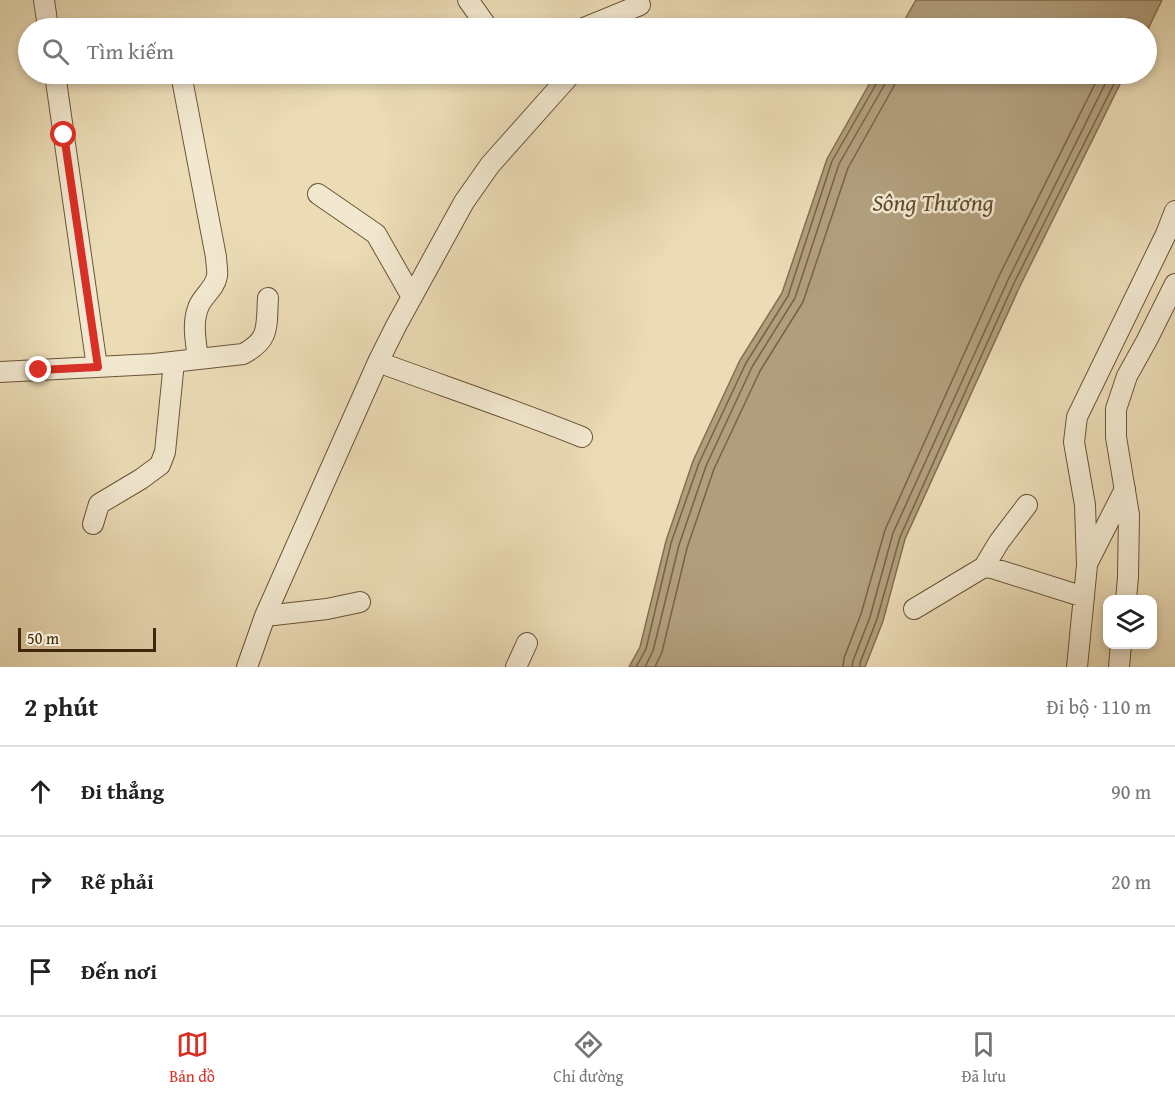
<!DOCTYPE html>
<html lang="vi">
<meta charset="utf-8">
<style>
body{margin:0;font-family:"Gentium Book Plus",serif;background:#f6f6f6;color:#222}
.controls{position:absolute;right:18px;bottom:18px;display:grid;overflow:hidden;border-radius:12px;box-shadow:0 3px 9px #0003}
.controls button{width:54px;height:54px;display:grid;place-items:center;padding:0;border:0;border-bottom:2px solid #e0e0e0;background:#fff;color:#222;font:30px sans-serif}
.scale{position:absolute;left:18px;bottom:15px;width:138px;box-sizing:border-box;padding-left:6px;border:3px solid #3f270b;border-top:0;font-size:16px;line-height:21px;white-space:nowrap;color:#3f270b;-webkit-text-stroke:4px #f2e8d0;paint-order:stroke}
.stop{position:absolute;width:18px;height:18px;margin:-14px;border:4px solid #d93025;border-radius:50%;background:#fff}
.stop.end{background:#d93025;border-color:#fff;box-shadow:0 2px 6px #0008}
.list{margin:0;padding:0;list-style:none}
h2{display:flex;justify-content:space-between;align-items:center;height:78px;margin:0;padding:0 24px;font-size:26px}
h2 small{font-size:20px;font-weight:400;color:#767676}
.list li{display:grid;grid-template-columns:39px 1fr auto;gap:18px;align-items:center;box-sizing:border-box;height:90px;padding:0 24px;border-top:2px solid #e0e0e0}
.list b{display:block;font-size:22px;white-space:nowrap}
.list em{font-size:20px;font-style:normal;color:#767676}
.icon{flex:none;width:33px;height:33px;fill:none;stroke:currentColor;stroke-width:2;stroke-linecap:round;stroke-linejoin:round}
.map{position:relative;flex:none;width:1175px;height:667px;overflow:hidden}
.search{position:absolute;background:#fff;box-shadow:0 3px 9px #0003;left:18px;right:18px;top:18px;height:66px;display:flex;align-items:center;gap:15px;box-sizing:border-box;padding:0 21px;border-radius:33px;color:#767676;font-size:22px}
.sheet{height:348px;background:#fff}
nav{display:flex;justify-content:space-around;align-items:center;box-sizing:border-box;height:84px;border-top:2px solid #e0e0e0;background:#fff;font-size:16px;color:#767676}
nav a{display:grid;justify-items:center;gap:3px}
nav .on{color:#d93025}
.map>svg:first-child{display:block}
</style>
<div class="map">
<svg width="1175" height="667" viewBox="0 0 1175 667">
<rect width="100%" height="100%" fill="#ebdcb6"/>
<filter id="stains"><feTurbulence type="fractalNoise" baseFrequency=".00333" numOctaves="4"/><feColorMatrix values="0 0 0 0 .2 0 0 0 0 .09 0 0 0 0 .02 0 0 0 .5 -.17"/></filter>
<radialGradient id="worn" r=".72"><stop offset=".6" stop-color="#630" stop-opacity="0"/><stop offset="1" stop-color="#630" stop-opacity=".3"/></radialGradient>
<path fill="#b19e7c" stroke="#836e4f" stroke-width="1.5" d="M 916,0 L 1162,0 L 1147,31 L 1146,28 L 900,28 Z
M 875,74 L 1125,74 L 1020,286 L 905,539 L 883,621 L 865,667 L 629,667 L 640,647 L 666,541 L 693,461 L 740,360 L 782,293 L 827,159 Z"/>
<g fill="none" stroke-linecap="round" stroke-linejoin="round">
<path stroke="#786244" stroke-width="1.5" d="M 636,667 L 646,649 L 671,543 L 699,463 L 746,363 L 788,296 L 832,161 L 879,79 L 880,74
M 645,667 L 653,651 L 679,545 L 706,466 L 752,367 L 795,298 L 839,164 L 886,82 L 887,74
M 655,667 L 662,652 L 687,548 L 714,469 L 760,371 L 803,302 L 848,168 L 894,86 L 896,74
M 843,667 L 844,658 L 861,614 L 885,530 L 999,276 L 1100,74
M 852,667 L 853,661 L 870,617 L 893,533 L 1008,280 L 1110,74
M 860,667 L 860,663 L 877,619 L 900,537 L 1014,283 L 1119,74"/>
<g stroke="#6a5436" stroke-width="22">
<path id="minor" d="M 44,0 L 48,28
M 468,0 L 488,28
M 584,28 L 640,5
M 55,74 L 97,367
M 181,74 L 216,257 C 216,263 218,270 217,276 C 215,289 202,296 198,308 C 192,324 196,342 198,359
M 318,194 L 376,234 L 412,297
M 378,362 C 446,387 515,410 582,437
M 0,372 L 154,364 L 243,354 C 271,339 266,326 268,298
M 93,524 L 99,504 L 141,479 L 160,465 L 165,452 L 174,362
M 1088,562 L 1125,489
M 984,567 L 999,542 L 1027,505
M 1126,600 L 1128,577 L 1129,515 L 1116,437 L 1116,409 L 1127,376 L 1147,340 L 1175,284
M 914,609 L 984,567 L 992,568 L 1084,597
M 265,616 L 327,609 L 360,602
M 247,667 L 265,616 L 378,362 L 396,326 L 464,202 L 490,165 L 571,74
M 516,667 L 527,643
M 1077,667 L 1087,565 L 1085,505 L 1074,442 L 1077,417 L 1166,234 L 1175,211
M 1119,667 L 1121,644"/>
</g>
<use href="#minor" stroke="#f2e8d0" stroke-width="20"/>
</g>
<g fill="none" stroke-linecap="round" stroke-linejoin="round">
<path stroke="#d93025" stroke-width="8" d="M 39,370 L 98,367 L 64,135"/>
</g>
<g text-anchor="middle" stroke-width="5" stroke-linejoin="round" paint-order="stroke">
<g font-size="24" font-style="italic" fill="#614b2d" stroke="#f2e8d0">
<text x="933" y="211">Sông Thương</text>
</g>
</g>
<rect width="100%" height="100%" filter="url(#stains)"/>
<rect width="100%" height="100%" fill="url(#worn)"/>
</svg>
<div class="controls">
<button><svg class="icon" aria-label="layers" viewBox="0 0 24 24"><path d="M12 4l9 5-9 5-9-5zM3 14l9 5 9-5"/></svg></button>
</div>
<div class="scale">50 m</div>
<div class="stop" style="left:64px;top:135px"></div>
<div class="stop end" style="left:39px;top:370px"></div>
<div class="search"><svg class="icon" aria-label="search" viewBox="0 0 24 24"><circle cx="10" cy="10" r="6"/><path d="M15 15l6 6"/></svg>Tìm kiếm</div>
</div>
<section class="sheet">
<h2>2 phút<small>Đi bộ · 110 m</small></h2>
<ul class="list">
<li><svg class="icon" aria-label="ahead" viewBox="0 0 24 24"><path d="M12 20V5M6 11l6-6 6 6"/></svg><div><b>Đi thẳng</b></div><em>90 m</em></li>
<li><svg class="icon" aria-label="right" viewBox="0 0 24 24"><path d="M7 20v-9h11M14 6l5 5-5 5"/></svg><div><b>Rẽ phải</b></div><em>20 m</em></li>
<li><svg class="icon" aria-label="arrive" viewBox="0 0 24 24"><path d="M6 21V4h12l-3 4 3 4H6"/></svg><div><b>Đến nơi</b></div></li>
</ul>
</section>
<nav>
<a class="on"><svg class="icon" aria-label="map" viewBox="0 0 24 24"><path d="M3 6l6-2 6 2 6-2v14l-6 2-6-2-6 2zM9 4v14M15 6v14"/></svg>Bản đồ</a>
<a><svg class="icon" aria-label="directions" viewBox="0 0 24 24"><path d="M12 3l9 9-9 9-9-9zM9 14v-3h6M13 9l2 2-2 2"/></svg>Chỉ đường</a>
<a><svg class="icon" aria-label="saved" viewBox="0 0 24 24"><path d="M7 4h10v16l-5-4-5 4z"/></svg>Đã lưu</a>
</nav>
